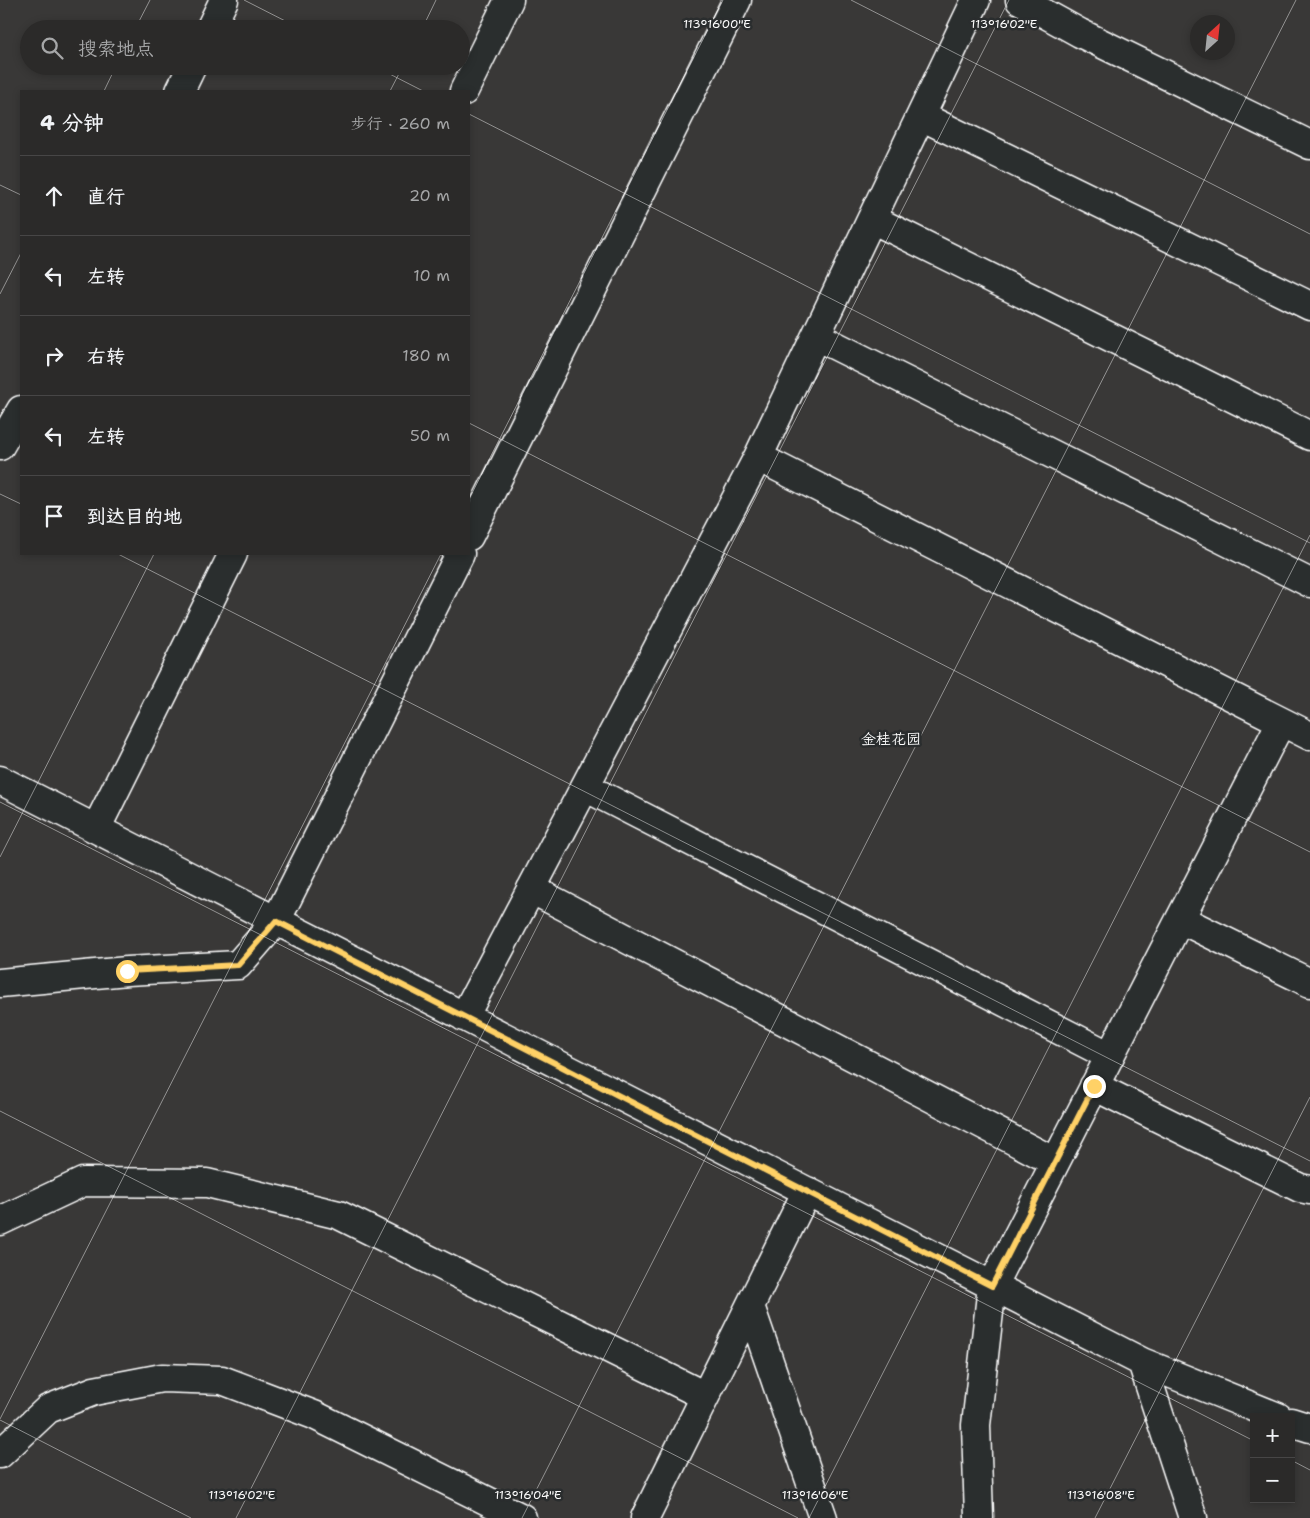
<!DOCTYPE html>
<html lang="zh">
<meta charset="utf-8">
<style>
body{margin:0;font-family:"Shantell Sans","LXGW WenKai TC",sans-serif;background:#373635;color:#f1f3f6}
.controls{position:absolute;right:15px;bottom:15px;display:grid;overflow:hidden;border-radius:0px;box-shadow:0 2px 8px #0003}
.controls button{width:45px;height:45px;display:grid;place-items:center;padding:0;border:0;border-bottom:1px solid #474646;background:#2b2a29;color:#f1f3f6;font:25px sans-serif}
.compass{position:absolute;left:1190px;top:15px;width:45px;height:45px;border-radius:50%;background:#2b2a29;box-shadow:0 2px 8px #0003;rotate:27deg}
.stop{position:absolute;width:15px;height:15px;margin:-11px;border:4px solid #ffd166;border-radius:50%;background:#fff}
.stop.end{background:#ffd166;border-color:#fff;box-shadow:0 1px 5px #0008}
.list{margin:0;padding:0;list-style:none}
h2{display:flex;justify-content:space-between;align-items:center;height:65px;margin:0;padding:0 20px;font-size:21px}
h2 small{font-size:16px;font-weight:400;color:#a6a7a8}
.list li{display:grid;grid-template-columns:32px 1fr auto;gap:15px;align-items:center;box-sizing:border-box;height:80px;padding:0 20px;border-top:1px solid #474646}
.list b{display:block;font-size:19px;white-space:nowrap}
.list em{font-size:16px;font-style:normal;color:#a6a7a8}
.icon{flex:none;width:28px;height:28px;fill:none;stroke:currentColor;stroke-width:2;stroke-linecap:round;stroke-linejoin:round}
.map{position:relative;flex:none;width:1310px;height:1518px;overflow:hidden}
.search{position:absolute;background:#2b2a29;box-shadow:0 2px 8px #0003;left:20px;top:20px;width:450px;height:55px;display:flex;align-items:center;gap:12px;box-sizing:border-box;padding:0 18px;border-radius:28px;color:#a6a7a8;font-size:19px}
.panel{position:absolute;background:#2b2a29;box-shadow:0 2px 8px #0003;left:20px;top:90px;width:450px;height:465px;border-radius:0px}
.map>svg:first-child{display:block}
</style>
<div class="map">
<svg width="1310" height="1518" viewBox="0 0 1310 1518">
<rect width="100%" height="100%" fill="#393837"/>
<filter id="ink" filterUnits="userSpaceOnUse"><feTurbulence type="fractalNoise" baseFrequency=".02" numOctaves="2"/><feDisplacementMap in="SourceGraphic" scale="10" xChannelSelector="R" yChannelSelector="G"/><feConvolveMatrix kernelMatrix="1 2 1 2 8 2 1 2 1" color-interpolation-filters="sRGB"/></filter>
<g filter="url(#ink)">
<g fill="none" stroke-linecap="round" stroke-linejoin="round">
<g stroke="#fff" stroke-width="31">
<path id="street" d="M 1020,0 L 1080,33 L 1310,145
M 210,29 L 224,0
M 180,91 L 192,66
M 464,91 L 509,0
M 921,116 L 1310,306
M 872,219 L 1310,436
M 816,336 L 1310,583
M 0,446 L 21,410
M 758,457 L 1310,736
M 469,536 L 737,0
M 0,780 L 1142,1362 L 1278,1417
M 585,787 L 1110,1056
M 96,829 L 233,554
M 531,889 L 1055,1162
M 1180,919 L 1310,983
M 0,983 L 127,971 L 238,965 L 276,921 L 460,554
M 464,1017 L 758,457 L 976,0
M 1094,1086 L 1300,1188 L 1310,1190
M 0,1221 L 83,1182 L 207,1183 L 339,1215 L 705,1396
M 750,1306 L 823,1518
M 1142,1362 L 1193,1518
M 1291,1422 L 1310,1428
M 0,1454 L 48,1409 L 94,1391 L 162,1378 L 222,1380 L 314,1415 L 522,1518
M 645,1518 L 807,1191
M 979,1518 L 976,1425 L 992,1286 L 1281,722"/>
</g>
<use href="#street" stroke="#2a2d2e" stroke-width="28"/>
</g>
</g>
<g fill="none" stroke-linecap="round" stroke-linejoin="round" filter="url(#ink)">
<path stroke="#ffd166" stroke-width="6" d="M 127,971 L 238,965 L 276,921 L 992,1286 L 1094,1086"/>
</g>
<path fill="none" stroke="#fff" stroke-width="1" stroke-opacity="0.45" d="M 244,0 L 301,29M 851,0 L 1310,234M 135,29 L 150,0M 422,29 L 436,0M 374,66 L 423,91M 104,91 L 116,66M 390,91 L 403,66M 469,114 L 1310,543M 0,185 L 21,195M 0,294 L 21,253M 469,423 L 1310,852M 0,494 L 21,504M 469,499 L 723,0M 118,554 L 1310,1161M 0,802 L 1254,1441M 0,857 L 154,554M 0,1111 L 798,1518M 0,1419 L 441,554M 0,1420 L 191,1518M 1291,1460 L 1310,1470M 236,1518 L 1009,0M 522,1518 L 1296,0M 809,1518 L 1310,535M 1095,1518 L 1310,1097"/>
<g text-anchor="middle" stroke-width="5" stroke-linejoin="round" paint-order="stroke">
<g font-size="15" fill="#fff" stroke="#2a2d2e">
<text x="891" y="744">金桂花园</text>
</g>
</g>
<g font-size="12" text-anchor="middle" fill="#fff" stroke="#2a2d2e" stroke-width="5" stroke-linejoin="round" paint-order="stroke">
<text x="717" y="28">113°16'00"E</text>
<text x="1004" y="28">113°16'02"E</text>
<text x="242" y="1499">113°16'02"E</text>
<text x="528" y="1499">113°16'04"E</text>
<text x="815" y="1499">113°16'06"E</text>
<text x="1101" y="1499">113°16'08"E</text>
</g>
</svg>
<div class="controls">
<button>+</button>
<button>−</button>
</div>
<svg class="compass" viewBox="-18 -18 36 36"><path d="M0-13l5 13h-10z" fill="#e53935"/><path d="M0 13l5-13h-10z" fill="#a6a7a8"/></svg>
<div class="stop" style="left:127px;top:971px"></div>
<div class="stop end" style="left:1094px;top:1086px"></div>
<div class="search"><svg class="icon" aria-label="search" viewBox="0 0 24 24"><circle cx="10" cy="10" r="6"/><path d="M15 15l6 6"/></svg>搜索地点</div>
<section class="panel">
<h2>4 分钟<small>步行 · 260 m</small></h2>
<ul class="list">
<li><svg class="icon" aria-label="ahead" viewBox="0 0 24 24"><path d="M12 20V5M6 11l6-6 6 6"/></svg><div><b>直行</b></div><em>20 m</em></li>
<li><svg class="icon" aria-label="left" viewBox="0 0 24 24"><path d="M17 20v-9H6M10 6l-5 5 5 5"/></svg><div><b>左转</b></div><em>10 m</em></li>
<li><svg class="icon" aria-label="right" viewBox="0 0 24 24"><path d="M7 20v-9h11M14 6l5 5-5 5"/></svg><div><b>右转</b></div><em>180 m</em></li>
<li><svg class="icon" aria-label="left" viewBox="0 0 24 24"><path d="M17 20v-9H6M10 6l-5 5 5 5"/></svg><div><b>左转</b></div><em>50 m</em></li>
<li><svg class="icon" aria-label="arrive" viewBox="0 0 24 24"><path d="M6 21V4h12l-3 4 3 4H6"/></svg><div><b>到达目的地</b></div></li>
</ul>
</section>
</div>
